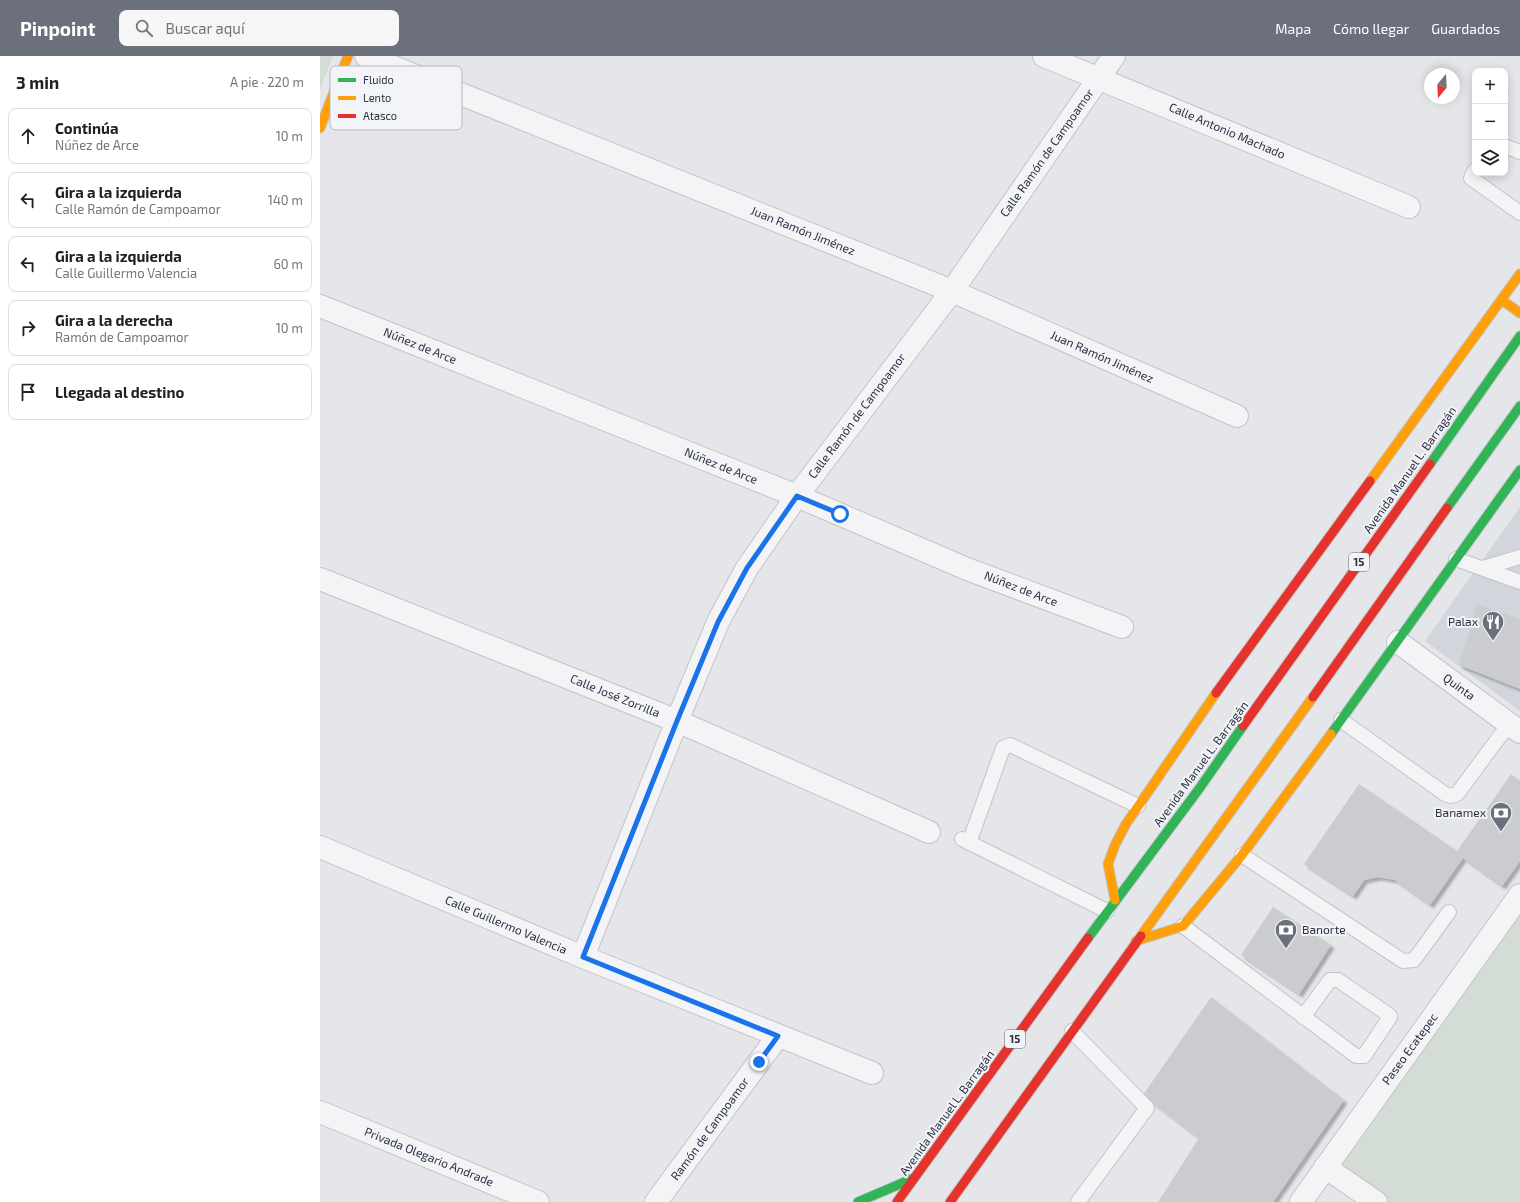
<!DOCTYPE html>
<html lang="es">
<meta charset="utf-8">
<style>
body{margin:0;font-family:"Exo 2",sans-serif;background:#f6f6f6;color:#202124}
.controls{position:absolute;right:12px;top:12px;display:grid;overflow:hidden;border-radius:8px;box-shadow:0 2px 10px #0003}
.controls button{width:36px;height:36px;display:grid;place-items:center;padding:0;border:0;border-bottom:1px solid #e0e0e0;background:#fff;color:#202124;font:20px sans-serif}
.compass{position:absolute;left:1104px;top:12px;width:36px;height:36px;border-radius:50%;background:#fff;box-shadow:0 2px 10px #0003;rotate:198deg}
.stop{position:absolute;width:12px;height:12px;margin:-9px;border:3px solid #1a73e8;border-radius:50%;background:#fff}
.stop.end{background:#1a73e8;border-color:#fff;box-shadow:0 1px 4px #0008}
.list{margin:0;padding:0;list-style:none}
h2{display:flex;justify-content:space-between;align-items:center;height:52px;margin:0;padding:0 16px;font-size:17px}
h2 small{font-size:13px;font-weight:400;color:#757577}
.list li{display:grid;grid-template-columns:26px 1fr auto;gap:12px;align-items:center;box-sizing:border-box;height:56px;margin:0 8px 8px;padding:0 8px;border:1px solid #e0e0e0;border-radius:8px}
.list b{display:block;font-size:15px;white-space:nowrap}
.list p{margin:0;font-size:13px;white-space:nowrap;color:#757577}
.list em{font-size:13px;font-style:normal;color:#757577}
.icon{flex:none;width:22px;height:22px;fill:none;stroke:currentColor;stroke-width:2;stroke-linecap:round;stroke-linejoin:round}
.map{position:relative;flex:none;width:1200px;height:1146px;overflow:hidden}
header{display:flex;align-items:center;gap:24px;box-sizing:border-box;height:56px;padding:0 20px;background:#6c707d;color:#fff}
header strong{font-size:19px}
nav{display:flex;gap:22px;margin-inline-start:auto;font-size:14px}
.search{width:280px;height:36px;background:#f6f6f6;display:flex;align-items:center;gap:10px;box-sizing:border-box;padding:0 14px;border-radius:8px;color:#757577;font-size:15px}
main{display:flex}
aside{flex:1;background:#fff}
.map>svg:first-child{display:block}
</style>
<header>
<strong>Pinpoint</strong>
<div class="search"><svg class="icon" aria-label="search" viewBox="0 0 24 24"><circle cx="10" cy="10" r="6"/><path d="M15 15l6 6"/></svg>Buscar aquí</div>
<nav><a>Mapa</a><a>Cómo llegar</a><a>Guardados</a></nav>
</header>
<main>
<aside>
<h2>3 min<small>A pie · 220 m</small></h2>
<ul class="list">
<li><svg class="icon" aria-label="ahead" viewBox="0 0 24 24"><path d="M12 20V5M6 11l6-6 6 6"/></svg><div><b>Continúa</b><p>Núñez de Arce</p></div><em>10 m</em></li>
<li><svg class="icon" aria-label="left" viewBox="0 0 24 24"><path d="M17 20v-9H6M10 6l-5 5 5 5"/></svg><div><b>Gira a la izquierda</b><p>Calle Ramón de Campoamor</p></div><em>140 m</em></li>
<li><svg class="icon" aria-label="left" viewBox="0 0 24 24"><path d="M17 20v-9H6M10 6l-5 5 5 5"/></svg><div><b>Gira a la izquierda</b><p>Calle Guillermo Valencia</p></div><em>60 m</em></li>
<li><svg class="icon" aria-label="right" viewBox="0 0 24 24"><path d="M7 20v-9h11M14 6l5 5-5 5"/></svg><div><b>Gira a la derecha</b><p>Ramón de Campoamor</p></div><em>10 m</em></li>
<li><svg class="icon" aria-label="arrive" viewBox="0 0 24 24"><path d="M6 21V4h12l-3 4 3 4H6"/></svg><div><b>Llegada al destino</b></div></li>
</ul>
</aside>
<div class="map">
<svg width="1200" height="1146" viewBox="0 0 1200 1146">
<defs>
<filter id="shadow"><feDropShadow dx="3.5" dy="3.5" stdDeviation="1" flood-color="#0004"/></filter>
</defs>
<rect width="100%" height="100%" fill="#e5e6e9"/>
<path fill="#d3d5dc" d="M 1200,451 L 1200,655 L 1105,585 Z"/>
<path fill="#d4ddd5" d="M 0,0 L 13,0 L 0,33 Z
M 1200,839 L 1200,1146 L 1056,1146 L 1005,1111 Z"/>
<path fill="#cbccd0" filter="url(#shadow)" d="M 1157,549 L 1200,563 L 1200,633 L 1139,609 Z
M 1191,718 L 1200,725 L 1200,805 L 1182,830 L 1143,802 L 1110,849 L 1075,824 L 1058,821 L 1044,824 L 1033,840 L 984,808 L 1039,728 L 1137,795 Z
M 953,851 L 1011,889 L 979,938 L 921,899 Z
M 891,941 L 1024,1044 L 953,1146 L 838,1146 L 879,1082 L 823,1039 Z"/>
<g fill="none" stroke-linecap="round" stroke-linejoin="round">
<g stroke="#c3c4c7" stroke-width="16">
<path id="lane" d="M 1185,90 L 1200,96
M 1155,114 L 1151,122 L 1200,157
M 1136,503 L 1200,526
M 1163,512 L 1200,501
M 1021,664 L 1125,738 L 1131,740 L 1137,738 L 1189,668
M 642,783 L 787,855
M 649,787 L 683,692 L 690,689 L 818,750
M 922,799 L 1083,905 L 1094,904 L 1129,856
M 863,870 L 1036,1000 L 1044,1000 L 1070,961 L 1069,959 L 1018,924 L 1010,924 L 983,961
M 752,975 L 827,1052 L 758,1146"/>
</g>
<g stroke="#c3c4c7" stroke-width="24">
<path id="street" d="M 46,0 L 632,235 L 917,360
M 724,0 L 1089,151
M 0,250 L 477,440 L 647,513 L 802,571
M 0,523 L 357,665 L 609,776
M 1078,586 L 1200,676
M 0,791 L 263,901 L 552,1017
M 263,901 L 357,665 L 398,566 L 427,512 L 477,440 L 632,235 L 794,0
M 0,1056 L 218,1146
M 1005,1111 L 1056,1146
M 336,1146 L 458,980
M 981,1146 L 1200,839"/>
</g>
<g stroke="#c3c4c7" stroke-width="11">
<path id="fast" d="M 1110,408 L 1200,280
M 1127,452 L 1200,350
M 1011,678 L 1200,414
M 768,882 L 879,733 L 923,670
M 538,1146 L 594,1122"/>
</g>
<g stroke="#c3c4c7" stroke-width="11">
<path id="slow" d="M 0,72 L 28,0
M 1182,244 L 1200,257
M 1050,425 L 1200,218
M 795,844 L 788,808 L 795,789 L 806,768 L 896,637
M 821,880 L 993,641
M 816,885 L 863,870 L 922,799 L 1011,678"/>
</g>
<g stroke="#c3c4c7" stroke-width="11">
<path id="jam" d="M 896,637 L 1050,425
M 993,641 L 1127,452
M 923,670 L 1110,408
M 577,1146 L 768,882
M 630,1146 L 821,880"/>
</g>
<use href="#lane" stroke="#f4f4f6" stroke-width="14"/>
<use href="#street" stroke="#f4f4f6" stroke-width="22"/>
<use href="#fast" stroke="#30b455" stroke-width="9"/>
<use href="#slow" stroke="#ff9f0a" stroke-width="9"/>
<use href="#jam" stroke="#e5322d" stroke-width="9"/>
</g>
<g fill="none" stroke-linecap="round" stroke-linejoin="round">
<path stroke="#1a73e8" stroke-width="5" d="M 439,1006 L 458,980 L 263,901 L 357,665 L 398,566 L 427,512 L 477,440 L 520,458"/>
</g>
<defs>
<g id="restaurant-pin" transform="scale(1.15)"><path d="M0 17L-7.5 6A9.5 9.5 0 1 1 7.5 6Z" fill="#6c707d" stroke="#f3f4f8"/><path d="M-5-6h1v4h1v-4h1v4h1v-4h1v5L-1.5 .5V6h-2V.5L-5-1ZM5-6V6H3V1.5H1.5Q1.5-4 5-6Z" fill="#fff"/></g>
<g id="bank-pin" transform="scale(1.15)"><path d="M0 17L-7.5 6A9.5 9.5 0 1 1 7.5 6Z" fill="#6c707d" stroke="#f3f4f8"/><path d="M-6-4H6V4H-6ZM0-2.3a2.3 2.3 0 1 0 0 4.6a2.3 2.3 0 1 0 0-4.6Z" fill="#fff"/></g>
</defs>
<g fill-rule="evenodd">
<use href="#restaurant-pin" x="1173" y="566"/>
<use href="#bank-pin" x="1181" y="757"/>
<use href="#bank-pin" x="966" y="874"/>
</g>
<g text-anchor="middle" stroke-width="4" stroke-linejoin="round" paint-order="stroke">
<g fill="#f3f4f8" stroke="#676b79" stroke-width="1">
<rect x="1029" y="497" width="20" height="18" rx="3"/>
<rect x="685" y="974" width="20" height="18" rx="3"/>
</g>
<g font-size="11" font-weight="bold" fill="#2b3043">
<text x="1039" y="510">15</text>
<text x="695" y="987">15</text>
</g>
<g font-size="12" fill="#2b3043" stroke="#f3f4f8">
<text transform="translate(907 75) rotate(23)" y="4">Calle Antonio Machado</text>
<text transform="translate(727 97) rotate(-55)" y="4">Calle Ramón de Campoamor</text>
<text transform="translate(483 175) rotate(22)" y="4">Juan Ramón Jiménez</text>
<text transform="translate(100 290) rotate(22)" y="4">Núñez de Arce</text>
<text transform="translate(782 301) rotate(24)" y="4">Juan Ramón Jiménez</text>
<text transform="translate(537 360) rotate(-53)" y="4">Calle Ramón de Campoamor</text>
<text transform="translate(401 410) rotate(22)" y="4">Núñez de Arce</text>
<text transform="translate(1090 414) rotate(-55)" y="4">Avenida Manuel L. Barragán</text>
<text transform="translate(701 533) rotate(21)" y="4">Núñez de Arce</text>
<text transform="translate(1139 631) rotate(36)" y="4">Quinta</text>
<text transform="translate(295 640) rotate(22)" y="4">Calle José Zorrilla</text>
<text transform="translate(881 708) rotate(-54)" y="4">Avenida Manuel L. Barragán</text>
<text transform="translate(186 869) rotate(23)" y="4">Calle Guillermo Valencia</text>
<text transform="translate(1090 993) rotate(-54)" y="4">Paseo Ecatepec</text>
<text transform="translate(627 1057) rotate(-54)" y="4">Avenida Manuel L. Barragán</text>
<text transform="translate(390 1073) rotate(-54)" y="4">Ramón de Campoamor</text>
<text transform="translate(109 1101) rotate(22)" y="4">Privada Olegario Andrade</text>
</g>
<g font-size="12" fill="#2b3043" stroke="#f3f4f8" text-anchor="end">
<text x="1158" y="570">Palax</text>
<text x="1166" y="761">Banamex</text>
<text x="982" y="878" text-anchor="start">Banorte</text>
</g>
</g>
<rect x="10" y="10" width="132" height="64" rx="6" fill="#f3f4f8" stroke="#b7b9c2" stroke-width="1"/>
<rect x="18" y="22" width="18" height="4" fill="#30b455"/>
<rect x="18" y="40" width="18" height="4" fill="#ff9f0a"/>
<rect x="18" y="58" width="18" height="4" fill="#e5322d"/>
<g font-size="11" fill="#2b3043">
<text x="43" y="28">Fluido</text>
<text x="43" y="46">Lento</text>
<text x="43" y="64">Atasco</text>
</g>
</svg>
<div class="controls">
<button>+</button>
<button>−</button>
<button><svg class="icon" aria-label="layers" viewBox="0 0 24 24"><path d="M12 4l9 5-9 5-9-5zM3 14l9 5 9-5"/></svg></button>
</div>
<svg class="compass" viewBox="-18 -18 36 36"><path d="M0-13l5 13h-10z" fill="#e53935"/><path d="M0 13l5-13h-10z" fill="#757577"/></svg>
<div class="stop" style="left:520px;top:458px"></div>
<div class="stop end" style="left:439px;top:1006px"></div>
</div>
</main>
